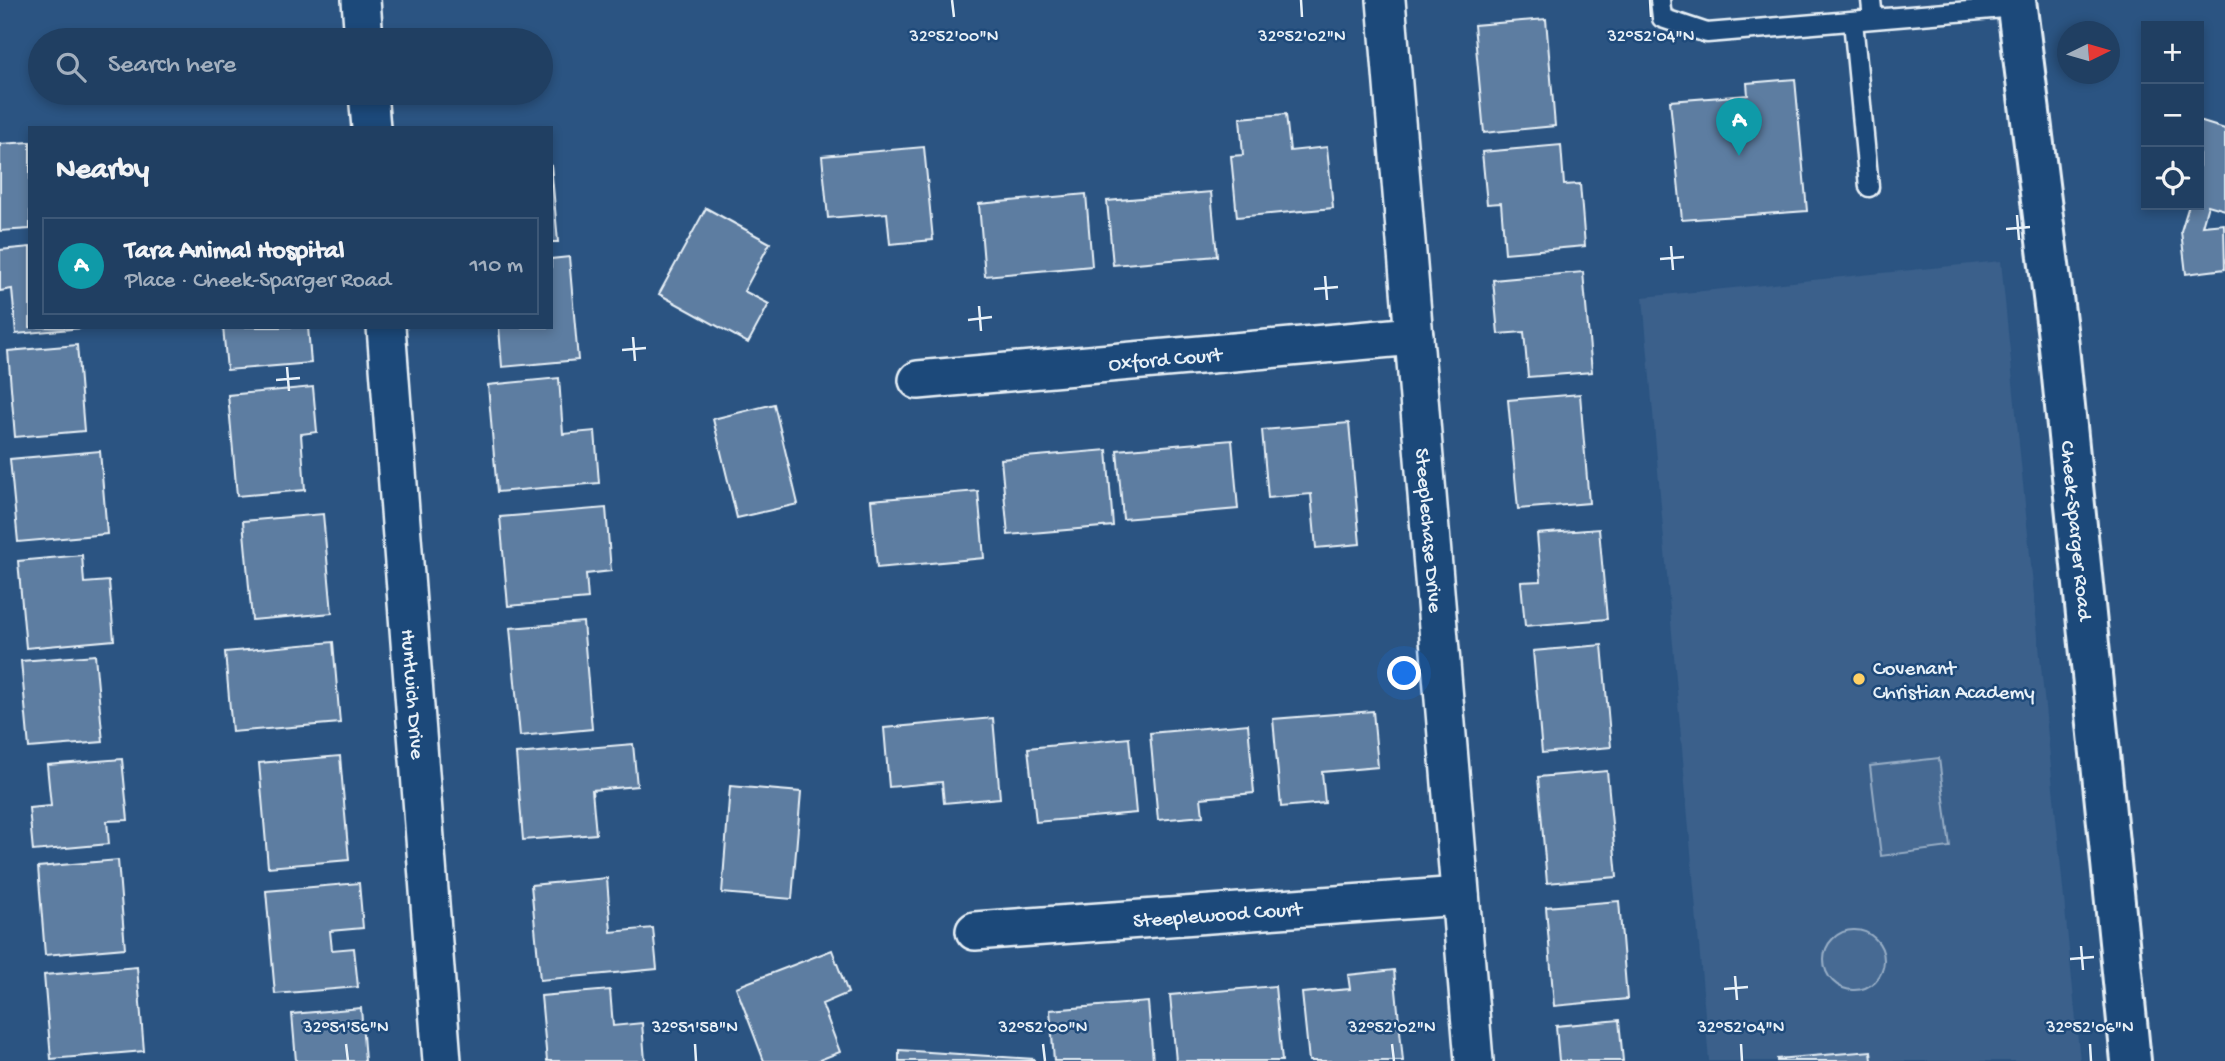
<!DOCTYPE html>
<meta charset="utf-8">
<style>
body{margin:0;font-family:"Gochi Hand",sans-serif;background:#2d4a6b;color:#f1f3f6}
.controls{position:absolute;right:21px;top:21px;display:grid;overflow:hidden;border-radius:0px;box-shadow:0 4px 10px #0003}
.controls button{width:63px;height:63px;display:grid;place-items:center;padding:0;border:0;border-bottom:2px solid #3d5877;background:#203f62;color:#f1f3f6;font:35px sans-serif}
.compass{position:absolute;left:2057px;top:21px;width:63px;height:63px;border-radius:50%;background:#203f62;box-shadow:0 4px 10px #0003;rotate:85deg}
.you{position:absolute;left:1405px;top:674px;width:24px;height:24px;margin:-18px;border:5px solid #fff;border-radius:50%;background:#1a73e8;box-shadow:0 0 0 10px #1a73e833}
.badge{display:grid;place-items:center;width:46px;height:46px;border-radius:50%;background:#bca0f2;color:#fff;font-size:23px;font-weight:700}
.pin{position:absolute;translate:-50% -58px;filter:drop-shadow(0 2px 4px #0008)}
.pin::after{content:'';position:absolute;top:37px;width:24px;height:21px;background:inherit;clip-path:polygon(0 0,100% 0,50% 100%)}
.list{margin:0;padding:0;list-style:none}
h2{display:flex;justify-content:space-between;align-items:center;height:91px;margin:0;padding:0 28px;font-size:30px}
h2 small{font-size:23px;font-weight:400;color:#a2afbe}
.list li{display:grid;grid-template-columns:46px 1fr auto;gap:21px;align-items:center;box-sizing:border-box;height:98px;margin:0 14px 14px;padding:0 14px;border:2px solid #3d5877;border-radius:0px}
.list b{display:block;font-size:26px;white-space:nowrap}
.list p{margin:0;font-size:23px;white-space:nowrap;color:#a2afbe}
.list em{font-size:23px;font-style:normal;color:#a2afbe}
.icon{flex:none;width:38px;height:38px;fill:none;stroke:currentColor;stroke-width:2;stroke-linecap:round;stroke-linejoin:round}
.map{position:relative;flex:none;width:2225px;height:1061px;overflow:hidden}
.search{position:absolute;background:#203f62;box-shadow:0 4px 10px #0003;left:28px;top:28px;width:525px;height:77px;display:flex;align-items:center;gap:18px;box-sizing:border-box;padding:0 24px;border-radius:38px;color:#a2afbe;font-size:26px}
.panel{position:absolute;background:#203f62;box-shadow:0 4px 10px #0003;left:28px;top:126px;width:525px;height:203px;border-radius:0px}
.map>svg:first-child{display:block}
</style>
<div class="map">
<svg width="2225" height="1061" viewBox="0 0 2225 1061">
<rect width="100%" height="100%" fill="#2b5482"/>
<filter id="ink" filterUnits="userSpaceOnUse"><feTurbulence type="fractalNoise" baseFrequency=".0143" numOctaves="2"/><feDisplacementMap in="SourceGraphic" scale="14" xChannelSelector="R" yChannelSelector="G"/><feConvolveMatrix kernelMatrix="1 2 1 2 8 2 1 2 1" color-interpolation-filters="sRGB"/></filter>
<g filter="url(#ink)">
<path fill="#3a608b" d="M 2001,261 L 2080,1061 L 1709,1061 L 1643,297 Z"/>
<path fill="#476b93" stroke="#98aec6" stroke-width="2" d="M 1939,758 L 1950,847 L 1881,856 L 1870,766 Z
M1824 960a30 30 0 1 1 60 0a30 30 0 1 1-60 0Z"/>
<path fill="#5d7da1" stroke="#e8f1f8" stroke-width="2" d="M 1546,19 L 1555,126 L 1484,133 L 1474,25 Z
M 1795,79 L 1807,211 L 1682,220 L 1670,101 L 1748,95 L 1747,83 Z
M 1286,114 L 1290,151 L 1327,147 L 1333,208 L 1237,217 L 1231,156 L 1243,155 L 1240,118 Z
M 2199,121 L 2225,129 L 2225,210 L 2208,205 L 2202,226 L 2224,224 L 2225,269 L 2186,274 L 2181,231 L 2189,205 L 2199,205 Z
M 30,142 L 30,229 L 0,231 L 0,144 Z
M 1561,145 L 1564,185 L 1580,184 L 1585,246 L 1505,253 L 1501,203 L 1487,204 L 1482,152 Z
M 924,147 L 933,240 L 890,244 L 887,213 L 828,218 L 822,156 Z
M 551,164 L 558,242 L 551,242 Z
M 1211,192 L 1217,256 L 1113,265 L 1107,201 Z
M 1086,194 L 1092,266 L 985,276 L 979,204 Z
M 706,208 L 770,243 L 744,291 L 769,304 L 748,343 L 659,294 Z
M 30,247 L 30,327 L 83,328 L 16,334 L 12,289 L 0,291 L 0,250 Z
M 569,257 L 578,360 L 502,367 L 499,327 L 551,327 L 551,259 Z
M 1583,272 L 1592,372 L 1528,377 L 1524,332 L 1498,334 L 1493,280 Z
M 223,327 L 308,327 L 311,363 L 227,370 Z
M 77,345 L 84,431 L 15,437 L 8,351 Z
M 559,378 L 563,434 L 595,431 L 599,483 L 497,492 L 488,385 Z
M 313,387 L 317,432 L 301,434 L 305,490 L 237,496 L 228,395 Z
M 1580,394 L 1589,503 L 1518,509 L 1508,400 Z
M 774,404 L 798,504 L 737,518 L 713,419 Z
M 1349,423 L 1360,544 L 1316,548 L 1311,494 L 1268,498 L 1262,430 Z
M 1232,440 L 1238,509 L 1123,519 L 1117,450 Z
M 1107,450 L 1113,526 L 1008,535 L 1001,459 Z
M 100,451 L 107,534 L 18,542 L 10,459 Z
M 978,491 L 984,558 L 877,568 L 871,500 Z
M 606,508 L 611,571 L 586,574 L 588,599 L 508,606 L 500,517 Z
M 323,514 L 332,613 L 252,620 L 243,521 Z
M 1599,529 L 1607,619 L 1525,626 L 1521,582 L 1541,581 L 1537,534 Z
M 82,555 L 84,583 L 109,581 L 114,640 L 26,648 L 18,561 Z
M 583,622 L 592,729 L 520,736 L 510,628 Z
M 333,642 L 340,723 L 232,732 L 225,652 Z
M 1602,645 L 1611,747 L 1542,753 L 1533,651 Z
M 95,655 L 103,742 L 29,748 L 21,661 Z
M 1373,711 L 1378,767 L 1322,772 L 1325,803 L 1281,807 L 1273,719 Z
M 993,718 L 1000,798 L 944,803 L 942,782 L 889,787 L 884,728 Z
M 1248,724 L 1254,793 L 1201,798 L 1203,816 L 1158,820 L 1150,733 Z
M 1129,738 L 1136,813 L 1036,822 L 1028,748 Z
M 633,744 L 637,786 L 592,790 L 596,834 L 523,840 L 516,754 Z
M 340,756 L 349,860 L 268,867 L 259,763 Z
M 122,759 L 128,820 L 107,821 L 109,844 L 33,851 L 29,808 L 51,806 L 47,765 Z
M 1607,771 L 1617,877 L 1547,883 L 1538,777 Z
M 730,786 L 801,792 L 792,899 L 722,893 Z
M 118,860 L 125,948 L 45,955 L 38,867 Z
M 607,878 L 611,932 L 653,928 L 657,969 L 540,980 L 531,885 Z
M 359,883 L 363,928 L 330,931 L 332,950 L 354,948 L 358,987 L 275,994 L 266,891 Z
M 1619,901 L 1627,999 L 1554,1006 L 1546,907 Z
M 832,950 L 848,993 L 822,1004 L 840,1052 L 817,1061 L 764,1061 L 736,987 Z
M 137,967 L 144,1051 L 51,1059 L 44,975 Z
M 1394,970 L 1403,1061 L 1309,1061 L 1302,993 L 1350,989 L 1348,975 Z
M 1275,986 L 1282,1061 L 1176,1061 L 1170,995 Z
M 610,990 L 613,1026 L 642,1023 L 645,1061 L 547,1061 L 541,996 Z
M 1148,1002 L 1153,1061 L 1054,1061 L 1050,1010 Z
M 361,1008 L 365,1061 L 296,1061 L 292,1014 Z
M 1619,1020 L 1623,1061 L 1559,1061 L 1556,1026 Z
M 899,1050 L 1034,1059 L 1034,1061 L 899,1061 Z
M 1871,1051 L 1872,1061 L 1777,1061 L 1777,1059 Z"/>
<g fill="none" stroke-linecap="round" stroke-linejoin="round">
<g stroke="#e8f1f8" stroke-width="23">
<path id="service" d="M 1660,0 L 1662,18 L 1707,33 L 2016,7
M 1871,0 L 1873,19
M 1853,21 L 1869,187"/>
</g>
<g stroke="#e8f1f8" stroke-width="42">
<g id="minor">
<path d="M 361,0 L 364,40"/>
<path id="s1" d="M 1386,0 L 1474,1061"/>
<path d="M 368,93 L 371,128"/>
<path id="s2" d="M 386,327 L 442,1061"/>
<path id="s3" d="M 918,380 L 1414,336"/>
<path id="s4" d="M 975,931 L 1460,896"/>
</g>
</g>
<g stroke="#e8f1f8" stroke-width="44">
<g id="secondary">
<path id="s5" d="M 2016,0 L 2058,337 L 2131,1061"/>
</g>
</g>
<use href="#service" stroke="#1f4a7a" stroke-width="18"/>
<use href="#minor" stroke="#1f4a7a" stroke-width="37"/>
<use href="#secondary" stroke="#1f4a7a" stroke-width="38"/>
</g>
</g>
<path fill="none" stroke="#e8f1f8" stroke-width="2.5" d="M 952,0 L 954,17M 1301,0 L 1302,17M 1650,0 L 1651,17M 2017,215 L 2019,240M 2006,229 L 2030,227M 1671,246 L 1673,270M 1660,259 L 1684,257M 1325,276 L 1327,300M 1314,289 L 1338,287M 979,306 L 981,331M 968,320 L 992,317M 633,337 L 635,361M 622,350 L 646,348M 287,367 L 289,391M 276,380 L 300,378M 2081,946 L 2083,970M 2070,959 L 2094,957M 1735,976 L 1737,1000M 1724,989 L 1748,987M 346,1044 L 348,1061M 695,1044 L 696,1061M 1043,1044 L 1045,1061M 1392,1044 L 1394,1061M 1741,1044 L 1742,1061M 2090,1044 L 2091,1061"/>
<circle fill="#ffd166" stroke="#1f4a7a" stroke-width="2.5" cx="1859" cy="679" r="7"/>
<g text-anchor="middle" stroke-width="5" stroke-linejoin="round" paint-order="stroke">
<g font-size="21" fill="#e8f1f8" stroke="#1f4a7a">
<text dy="7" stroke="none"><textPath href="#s3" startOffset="248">Oxford Court</textPath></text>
<text dy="7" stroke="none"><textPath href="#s1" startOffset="532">Steeplechase Drive</textPath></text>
<text dy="7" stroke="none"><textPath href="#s5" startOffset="534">Cheek-Sparger Road</textPath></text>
<text dy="7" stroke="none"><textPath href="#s2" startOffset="368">Huntwich Drive</textPath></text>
<text dy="7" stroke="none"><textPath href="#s4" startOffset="243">Steeplewood Court</textPath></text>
</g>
<g font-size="21" fill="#e8f1f8" stroke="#1f4a7a" text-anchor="start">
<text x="1873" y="674">Covenant<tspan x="1873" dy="24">Christian Academy</tspan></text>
</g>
</g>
<g font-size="18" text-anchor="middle" fill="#e8f1f8" stroke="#1f4a7a" stroke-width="5" stroke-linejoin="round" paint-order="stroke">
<text x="954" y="41">32°52'00"N</text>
<text x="1302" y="41">32°52'02"N</text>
<text x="1651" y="41">32°52'04"N</text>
<text x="346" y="1032">32°51'56"N</text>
<text x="695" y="1032">32°51'58"N</text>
<text x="1043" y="1032">32°52'00"N</text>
<text x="1392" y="1032">32°52'02"N</text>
<text x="1741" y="1032">32°52'04"N</text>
<text x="2090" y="1032">32°52'06"N</text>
</g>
</svg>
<div class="controls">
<button>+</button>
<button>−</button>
<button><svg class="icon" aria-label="locate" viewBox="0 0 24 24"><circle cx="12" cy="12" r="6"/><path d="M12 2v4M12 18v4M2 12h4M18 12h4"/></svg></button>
</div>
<svg class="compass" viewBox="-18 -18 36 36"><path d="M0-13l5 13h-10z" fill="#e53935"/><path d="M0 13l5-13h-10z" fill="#a2afbe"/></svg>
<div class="you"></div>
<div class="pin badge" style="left:1739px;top:156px;background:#0f9aa8">A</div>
<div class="search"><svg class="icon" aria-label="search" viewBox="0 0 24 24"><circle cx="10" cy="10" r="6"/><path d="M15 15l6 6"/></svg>Search here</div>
<section class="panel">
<h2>Nearby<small></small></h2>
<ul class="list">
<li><span class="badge" style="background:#0f9aa8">A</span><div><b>Tara Animal Hospital</b><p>Place · Cheek-Sparger Road</p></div><em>110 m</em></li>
</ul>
</section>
</div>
